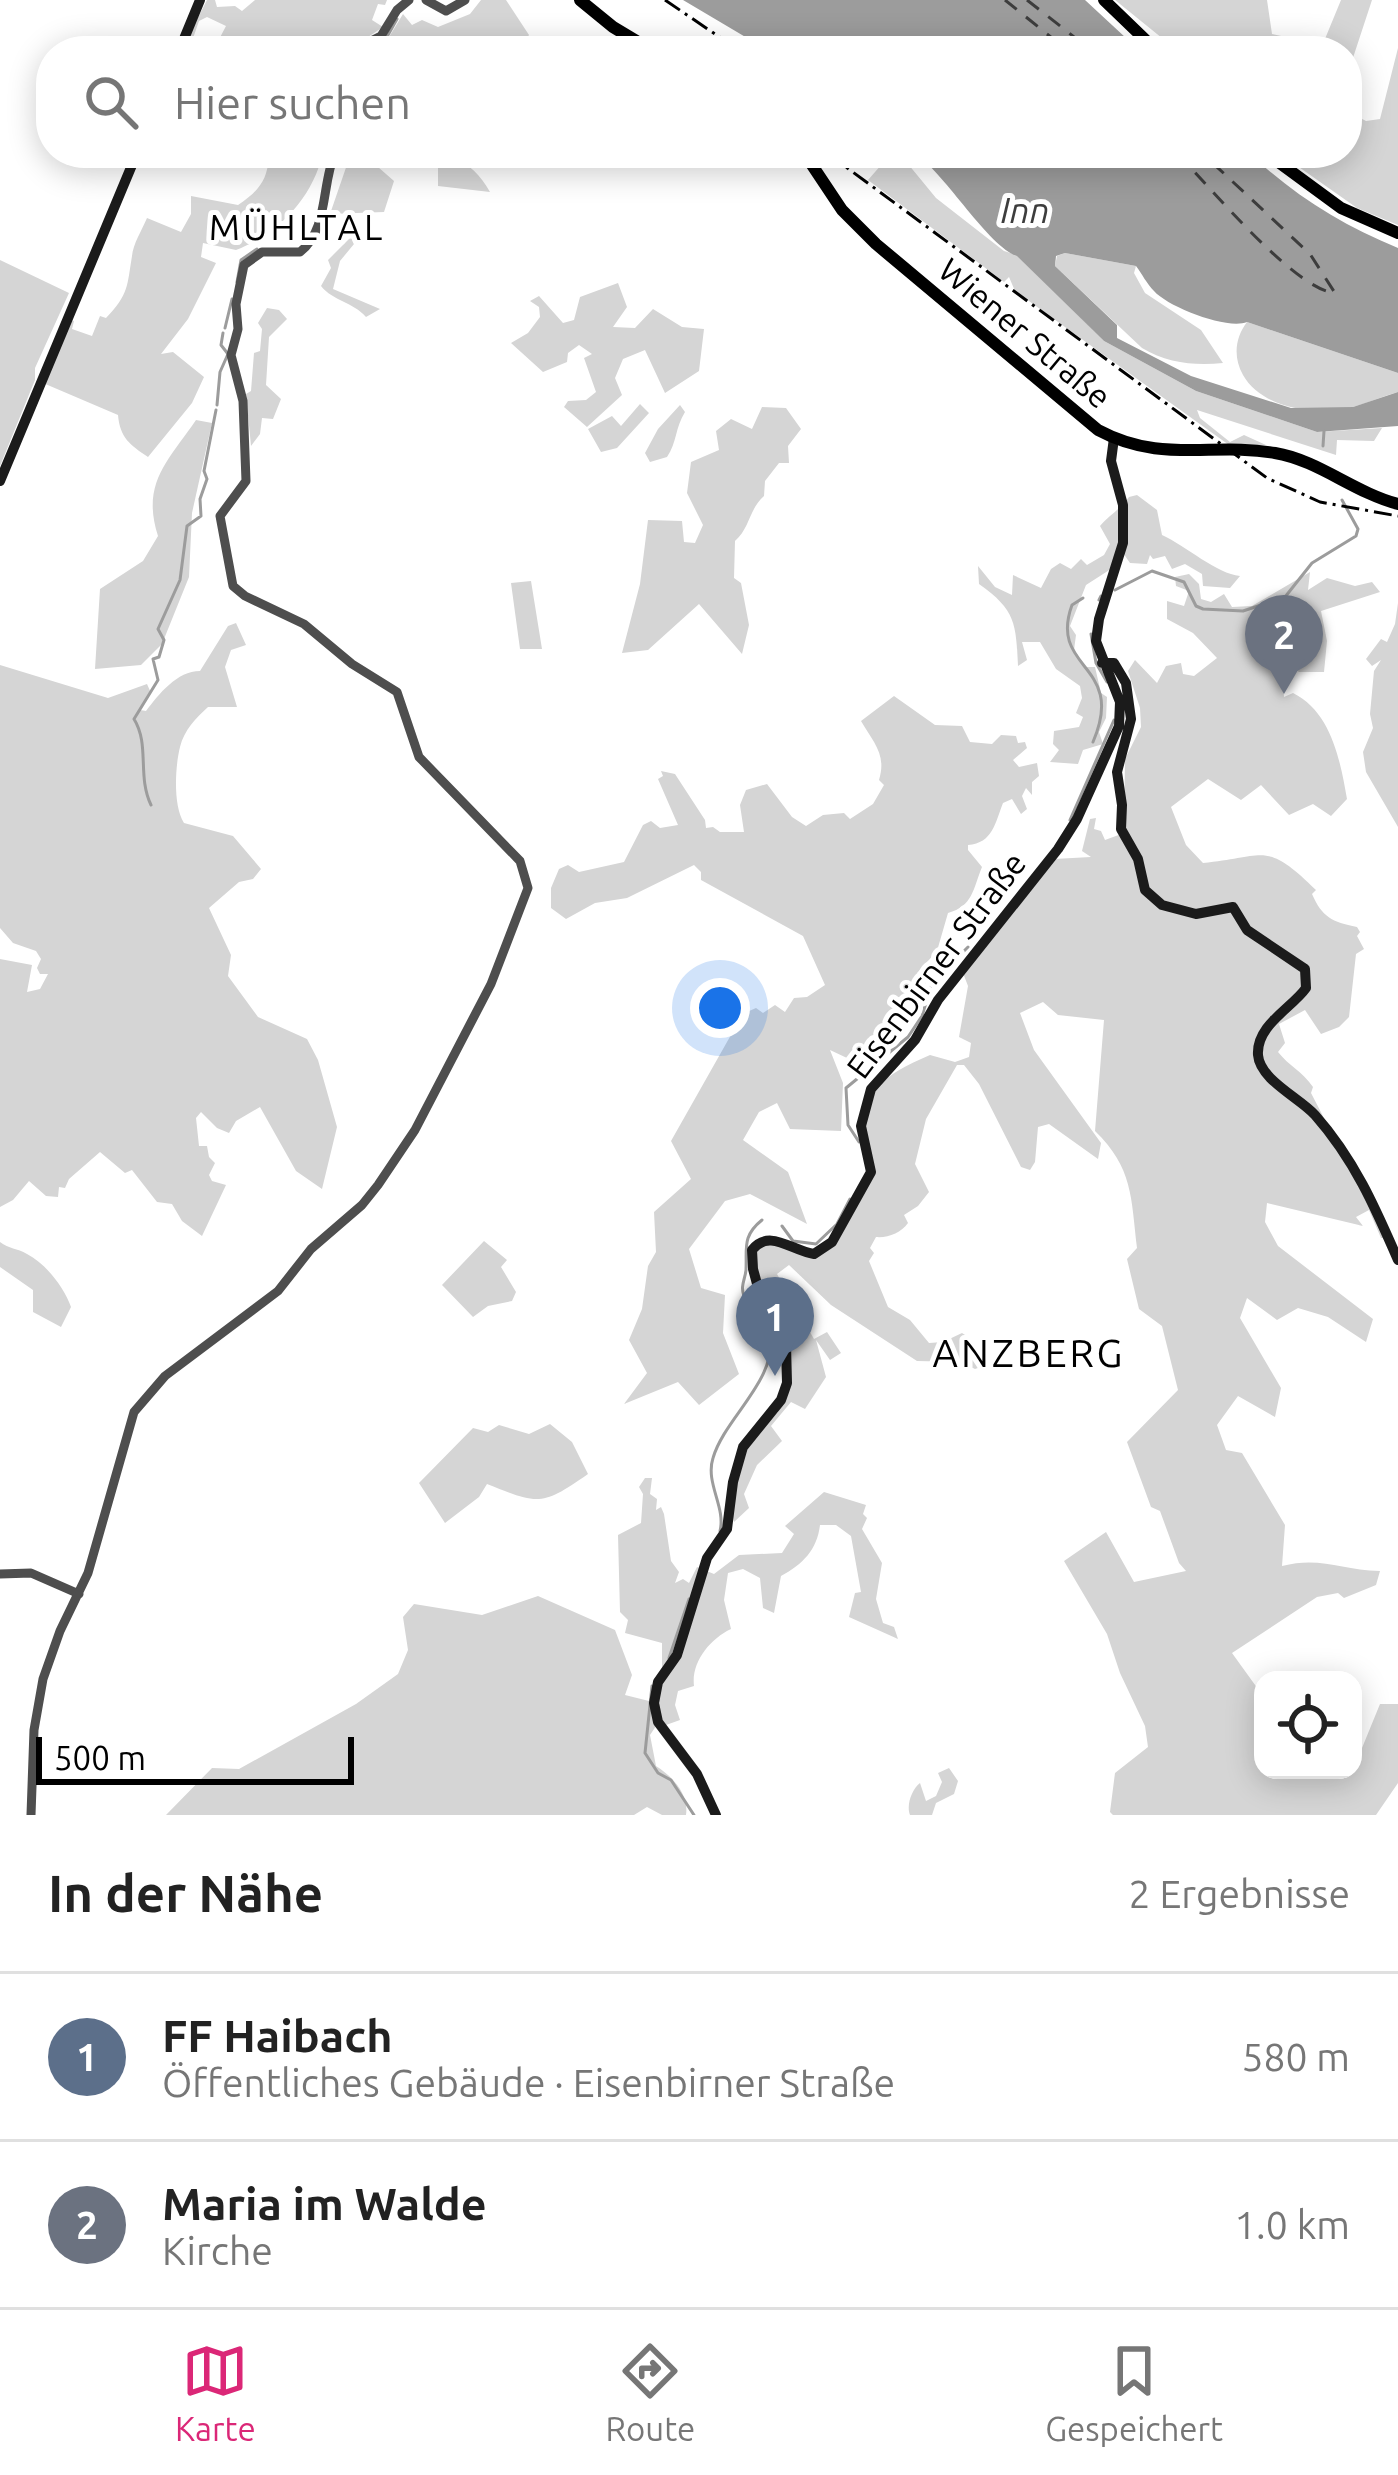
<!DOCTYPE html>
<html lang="de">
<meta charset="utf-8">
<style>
body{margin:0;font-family:Ubuntu,sans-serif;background:#f2f2f2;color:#222}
.controls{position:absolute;right:36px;bottom:36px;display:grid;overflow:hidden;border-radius:24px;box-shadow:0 6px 30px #0003}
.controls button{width:108px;height:108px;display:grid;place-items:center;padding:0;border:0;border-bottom:3px solid #e0e0e0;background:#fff;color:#222;font:60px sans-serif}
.scale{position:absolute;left:36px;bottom:30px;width:318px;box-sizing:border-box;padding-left:12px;border:6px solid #000;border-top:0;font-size:33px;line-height:42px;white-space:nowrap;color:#000;-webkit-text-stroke:9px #fff;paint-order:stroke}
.you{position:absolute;left:720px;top:1008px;width:42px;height:42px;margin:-30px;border:9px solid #fff;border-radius:50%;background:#1a73e8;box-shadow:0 0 0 18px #1a73e833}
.badge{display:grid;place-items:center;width:78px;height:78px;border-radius:50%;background:#db2777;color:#fff;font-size:39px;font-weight:700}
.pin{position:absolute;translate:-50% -99px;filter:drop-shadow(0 3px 6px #0008)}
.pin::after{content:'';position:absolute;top:63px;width:42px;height:36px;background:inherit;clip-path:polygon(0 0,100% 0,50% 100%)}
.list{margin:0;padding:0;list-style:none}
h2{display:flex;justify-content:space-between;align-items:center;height:156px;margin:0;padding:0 48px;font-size:51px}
h2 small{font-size:39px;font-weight:400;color:#767676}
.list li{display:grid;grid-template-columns:78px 1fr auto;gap:36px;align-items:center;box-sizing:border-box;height:168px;padding:0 48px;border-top:3px solid #e0e0e0}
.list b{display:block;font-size:45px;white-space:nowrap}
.list p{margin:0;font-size:39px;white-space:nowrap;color:#767676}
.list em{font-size:39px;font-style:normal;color:#767676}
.icon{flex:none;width:66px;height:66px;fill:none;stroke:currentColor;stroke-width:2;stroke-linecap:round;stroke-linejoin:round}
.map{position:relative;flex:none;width:1398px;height:1815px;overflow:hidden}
.search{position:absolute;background:#fff;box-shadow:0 6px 30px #0003;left:36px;right:36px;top:36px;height:132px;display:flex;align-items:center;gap:30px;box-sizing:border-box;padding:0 42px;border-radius:48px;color:#767676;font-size:45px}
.sheet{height:492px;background:#fff}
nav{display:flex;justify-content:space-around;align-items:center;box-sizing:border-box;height:168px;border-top:3px solid #e0e0e0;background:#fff;font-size:33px;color:#767676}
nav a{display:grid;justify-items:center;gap:6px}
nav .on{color:#db2777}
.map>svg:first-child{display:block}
</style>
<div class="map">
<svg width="1398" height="1815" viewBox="0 0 1398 1815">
<rect width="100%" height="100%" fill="#fff"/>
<path fill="#d5d5d5" d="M 207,0 L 215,0 L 217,7 L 235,6 L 242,11 L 255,0 L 387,0 L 385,5 L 378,4 L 372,20 L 383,27 L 362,41 L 351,41 L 341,51 L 213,51 L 226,26 L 207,17 L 199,21 L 191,44 L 185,43 Z
M 481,0 L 506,0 L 529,35 L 519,50 L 393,51 L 386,42 L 403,14 L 412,25 L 422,20 L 438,27 L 470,14 Z
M 1115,0 L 1267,0 L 1272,34 L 1295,39 L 1310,51 L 1178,51 Z
M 1341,0 L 1372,0 L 1347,76 L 1347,51 L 1320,51 Z
M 1398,48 L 1398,225 L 1357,208 L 1279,153 L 1347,153 L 1347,111 L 1366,121 L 1380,119 Z
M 268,153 L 323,153 C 312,199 279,233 236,250 L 203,243 L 201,257 L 216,263 L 188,319 L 161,354 L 173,352 L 204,377 L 192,403 L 148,457 C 130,445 120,438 118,415 L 43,383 L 69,320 L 74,321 L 72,329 L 92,336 L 100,316 L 106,318 C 129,294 127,286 132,256 C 133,244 142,230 147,218 L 181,232 L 191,214 L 191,196 L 238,205 C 258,192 270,178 268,153 Z
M 351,153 C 406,153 460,137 490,192 L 438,186 L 438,161 L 392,159 L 378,167 L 394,181 L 384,212 L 330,214 Z
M 876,153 L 899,153 L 936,198 L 1004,251 L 1017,255 L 1104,341 L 1196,391 L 1317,432 L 1382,428 L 1374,441 L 1337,440 L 1336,455 L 1197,410 L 1200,418 L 1230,442 L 1244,435 L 1266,445 L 1229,445 L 1015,291 L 1009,277 L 1004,282 L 868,180 L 882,164 Z
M 351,237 L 354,244 L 340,261 L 333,289 L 380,309 L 366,317 C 353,302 333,301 321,286 L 331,268 L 328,260 Z
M 1065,253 L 1136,266 L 1134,273 L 1145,293 L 1201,330 L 1223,363 C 1195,366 1167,363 1142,348 L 1055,266 L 1057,256 Z
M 0,260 L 69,293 L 35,368 L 35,380 L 0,466 Z
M 618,283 L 627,307 L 613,327 L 635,328 L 653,309 L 682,327 L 704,329 L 699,371 L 665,393 L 645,350 L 623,359 L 615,378 L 622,395 L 587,427 L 564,407 L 568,401 L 586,400 L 596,392 L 584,358 L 592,354 L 579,345 L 568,353 L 567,362 L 543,372 L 511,343 L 528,333 L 540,317 L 539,307 L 530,301 L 539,296 L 563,323 L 574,320 L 580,297 Z
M 267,308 L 279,310 L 287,319 L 269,337 L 266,385 L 281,399 L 273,419 L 262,418 L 260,434 L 251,446 L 246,394 L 251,391 L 254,353 L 260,351 L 262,329 L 258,323 Z
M 1247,322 L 1398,373 L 1398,392 C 1383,396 1368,403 1353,407 C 1317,416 1262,409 1243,375 C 1233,357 1235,338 1247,322 Z
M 640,404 L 649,413 L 617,448 L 601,452 L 588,429 L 612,416 L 621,426 Z
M 680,405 L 685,412 C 675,428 677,442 667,457 L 650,462 L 645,453 L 658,429 Z
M 762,407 L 786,408 L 801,429 L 788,446 L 789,463 L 779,463 L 765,481 L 764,496 C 749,509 750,528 735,541 L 734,578 L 741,583 L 749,625 L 742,654 L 699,604 L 648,650 L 622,653 L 640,584 L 648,520 L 682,521 L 684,542 L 695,543 L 703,525 L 687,493 L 691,462 L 719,450 L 716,431 L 731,419 L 752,429 Z
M 196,420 L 212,423 L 192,513 L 189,577 L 162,644 L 141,665 L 95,669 L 100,589 L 143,561 L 158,536 C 141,483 168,461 196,420 Z
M 1137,495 L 1157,510 L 1162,535 C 1186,546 1217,574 1240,576 L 1230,588 L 1203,586 L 1202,574 L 1185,564 L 1172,569 L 1165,556 L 1153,559 L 1150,555 L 1147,564 L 1130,563 L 1121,550 L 1114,567 L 1086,585 L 1070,626 L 1076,635 L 1074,650 L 1086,667 L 1095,667 L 1101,693 L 1107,697 L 1106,718 L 1099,732 L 1103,744 L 1083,750 L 1078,764 L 1050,762 L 1059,750 L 1053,744 L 1054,731 L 1079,727 L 1083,717 L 1076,713 L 1082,698 L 1080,686 L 1056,669 L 1040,642 L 1022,642 L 1027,660 L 1018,666 C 1016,624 1016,610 979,584 L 978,566 L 995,587 L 1012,595 L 1013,575 L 1041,588 L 1051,569 L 1060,563 L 1071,569 L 1081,559 L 1087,565 L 1104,555 L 1110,544 L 1100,526 C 1110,514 1120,510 1129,497 Z
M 1310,572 L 1308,590 L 1327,578 L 1355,586 L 1372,582 L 1380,592 L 1321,611 L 1327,641 L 1324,672 L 1299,672 L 1276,656 L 1266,665 L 1283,682 L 1284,697 L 1293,693 C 1331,712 1340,759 1347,799 L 1331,816 L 1313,804 L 1289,815 L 1261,785 L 1241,800 L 1208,779 L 1171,807 L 1186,845 L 1203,863 C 1267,857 1265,840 1316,890 L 1312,894 C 1322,917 1332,922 1357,927 L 1360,932 L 1357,936 L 1364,949 L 1356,954 L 1349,1017 L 1339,1027 L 1321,1034 L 1305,1010 L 1279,1024 L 1285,1043 L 1278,1052 C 1289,1066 1302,1071 1313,1087 L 1311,1093 L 1386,1238 L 1381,1238 L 1369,1210 L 1356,1217 L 1363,1226 L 1267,1203 L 1265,1222 L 1278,1246 L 1373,1319 L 1366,1342 L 1328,1317 L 1298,1308 L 1277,1320 L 1247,1298 L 1240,1318 L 1281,1388 L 1275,1417 L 1238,1396 L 1217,1425 L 1226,1450 L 1242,1453 L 1285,1525 L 1282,1566 C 1320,1556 1341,1570 1380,1571 L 1376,1585 L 1344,1598 L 1338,1593 L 1317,1597 L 1232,1653 L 1263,1696 L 1263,1770 L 1353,1770 L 1353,1749 L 1362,1748 L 1380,1704 L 1398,1704 L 1398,1783 L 1376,1815 L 1113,1815 L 1110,1812 L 1115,1773 L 1148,1747 L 1145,1726 L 1120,1673 L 1107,1634 L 1064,1561 L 1106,1532 L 1134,1582 L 1186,1571 L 1179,1563 L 1160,1511 L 1151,1507 L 1127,1442 L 1178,1390 L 1162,1326 L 1139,1309 L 1127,1259 L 1137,1248 C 1131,1197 1133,1168 1095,1131 L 1104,1020 L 1058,1015 L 1043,1002 L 1020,1013 L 1034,1050 L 1101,1143 L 1098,1159 L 1049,1124 L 1038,1127 L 1035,1162 L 1030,1170 L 1021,1167 L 979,1084 L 964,1065 L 957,1065 L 926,1119 L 915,1164 L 929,1192 L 918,1206 L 904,1215 L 908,1223 C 901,1233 888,1238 876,1237 L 870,1248 L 874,1253 L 869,1261 L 888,1307 L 910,1320 L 929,1343 L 943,1342 L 962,1333 L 968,1337 L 967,1346 L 992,1363 L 975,1369 L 961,1362 L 917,1361 L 831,1305 L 789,1265 L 777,1274 L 814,1339 L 827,1332 L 841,1353 L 830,1360 L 816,1340 L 826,1377 L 805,1409 L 791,1402 L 771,1426 L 782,1441 L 757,1465 L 744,1494 L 749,1508 L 734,1522 L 731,1508 L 745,1448 L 778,1412 L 791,1348 L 766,1309 L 755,1255 L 761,1245 L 772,1243 L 822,1254 L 872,1177 C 860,1104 858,1086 930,1055 L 955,1062 L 969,1057 L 971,1043 L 959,1037 L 968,986 L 963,973 L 1054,859 L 1091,857 L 1082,851 L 1090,819 L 1096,818 L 1094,829 L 1101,831 L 1105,840 L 1124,833 L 1125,759 L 1141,727 L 1140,708 L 1128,671 L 1135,660 L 1157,683 L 1166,666 L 1181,663 L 1183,674 L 1194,676 L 1217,658 L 1193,633 L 1167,619 L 1167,601 L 1184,606 L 1189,591 L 1176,586 L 1175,577 L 1189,574 L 1199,584 L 1201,599 L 1211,602 L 1224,594 L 1232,607 L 1252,606 Z
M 531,581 L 542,649 L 520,649 L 511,583 Z
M 1398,603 L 1398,827 L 1366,772 L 1363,752 L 1373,728 L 1370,714 L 1374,671 L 1381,660 L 1372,666 L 1366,659 L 1381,639 L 1387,642 L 1395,624 Z
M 236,623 L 246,645 L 231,650 L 225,667 L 237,707 L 208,707 C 196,718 184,730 180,747 C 175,767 173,806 184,823 L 233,836 L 261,869 L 253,879 L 239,882 L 209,908 L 231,955 L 228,976 L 258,1017 L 307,1039 L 318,1060 L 337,1127 L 322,1189 L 296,1171 L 260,1107 L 236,1121 L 229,1133 L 217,1128 L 201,1112 L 196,1118 L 199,1146 L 207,1146 L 209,1157 L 215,1163 L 209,1175 L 212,1181 L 226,1185 L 202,1236 L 182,1221 L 172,1204 L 157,1202 L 132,1170 L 125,1173 L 100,1152 L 69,1179 L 65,1188 L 59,1187 L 58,1197 L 46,1196 L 29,1181 L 13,1200 L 0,1207 L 0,959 L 32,965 L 27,992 L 40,989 L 48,974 L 40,974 L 37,968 L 41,959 L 36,951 L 13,943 L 0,928 L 0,665 L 108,698 L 147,684 L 151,693 L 140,710 L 146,711 C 159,694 177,671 200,671 L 228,626 Z
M 894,696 L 935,725 L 962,726 L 970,742 L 992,744 L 1001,735 L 1016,736 L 1018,743 L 1025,742 L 1027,748 L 1013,760 L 1019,767 L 1037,763 L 1039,776 L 1032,782 L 1032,795 L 1026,788 L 1022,796 L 1027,809 L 1021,814 L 1012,799 L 1003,803 C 995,823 993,843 968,845 L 968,850 L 982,867 C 973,889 973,906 948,913 L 937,951 L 917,973 L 927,981 C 919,999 899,1010 891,1030 L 887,1028 C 885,1045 877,1054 864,1066 L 830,1050 L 843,1083 L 841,1131 L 790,1129 L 777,1103 L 759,1112 L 743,1140 L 788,1172 L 807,1224 L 750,1194 L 725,1201 L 689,1249 L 701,1288 L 725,1295 L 723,1333 L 739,1374 L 699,1405 L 678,1382 L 624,1404 L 647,1373 L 629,1340 L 642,1309 L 648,1266 L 656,1252 L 654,1212 L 691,1179 L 671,1141 L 740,1019 L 738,1016 L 756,1008 L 763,1013 L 775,1005 L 785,1012 L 794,998 L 807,997 L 825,985 L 803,936 L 701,880 L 701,872 L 694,865 L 627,898 L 595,903 L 566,919 L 551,908 L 551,888 L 559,869 L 568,865 L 579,872 L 624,862 L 643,825 L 651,821 L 660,828 L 678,825 L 658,779 L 663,776 L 661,771 L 675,774 L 705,820 L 706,828 L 713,827 L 720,832 L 744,832 L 740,805 L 746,790 L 767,784 L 792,817 L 806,826 L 823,815 L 844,813 L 850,819 L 873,804 L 884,785 L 879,780 C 887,754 873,742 861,721 Z
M 484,1241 L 507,1260 L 501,1267 L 516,1292 L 512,1301 L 488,1306 L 473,1317 L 442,1285 Z
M 0,1242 C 9,1249 17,1248 27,1254 C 46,1264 64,1287 71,1307 L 61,1327 L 33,1312 L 33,1290 L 0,1267 Z
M 550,1424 L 572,1442 L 588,1474 C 542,1506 539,1505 487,1484 L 479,1497 L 445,1523 L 419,1483 L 473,1428 L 488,1432 L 499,1425 L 529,1434 Z
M 645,1478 L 652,1478 L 650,1494 L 657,1499 L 656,1510 L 661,1507 L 664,1514 L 671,1561 L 679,1572 L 675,1583 L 683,1579 L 689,1583 L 697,1567 L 714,1574 L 739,1555 L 782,1553 L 794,1534 L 785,1526 L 824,1492 L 866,1505 L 863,1514 L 867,1518 L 862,1529 L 882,1563 L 876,1599 L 883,1623 L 894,1627 L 898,1639 L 849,1617 L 855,1593 L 861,1592 L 851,1536 L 836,1525 L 820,1525 C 817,1550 803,1564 781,1576 L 774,1613 L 763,1608 L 760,1578 L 743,1569 L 728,1573 L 724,1600 L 731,1629 C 710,1639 691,1662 694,1686 L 678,1691 L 675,1705 L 680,1720 L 666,1725 L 658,1723 L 650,1735 L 656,1766 C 673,1777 689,1794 686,1815 L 662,1815 L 647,1807 L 634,1815 L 166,1815 L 212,1768 L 239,1769 L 356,1704 L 398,1674 L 408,1650 L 403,1617 L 414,1604 L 482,1615 L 538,1596 L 615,1630 L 632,1675 L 625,1695 L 653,1702 L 662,1675 L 662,1643 L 625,1633 L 628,1620 L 620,1612 L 618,1535 L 641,1523 L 643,1494 L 639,1487 Z
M 949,1768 L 958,1781 L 954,1794 L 936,1803 L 932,1815 L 910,1815 C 906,1805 912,1789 920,1783 L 926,1801 L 936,1796 L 942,1782 L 938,1773 Z"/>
<path fill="#9c9c9c" d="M 683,0 L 1085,0 L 1140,51 L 769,51 Z
M 915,153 L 1249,153 C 1294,195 1341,225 1398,248 L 1398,373 L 1247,322 C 1227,330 1168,307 1154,291 C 1147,284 1142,274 1136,266 L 1065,253 L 1056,256 L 1055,266 L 1117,325 L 1117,338 L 1191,376 L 1291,408 L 1353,407 L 1398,392 L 1398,426 L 1317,432 L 1196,391 L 1104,341 L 1017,256 C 988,246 947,176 915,153 Z"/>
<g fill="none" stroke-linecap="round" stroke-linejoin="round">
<path stroke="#9c9c9c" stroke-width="3" d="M 375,44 L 388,35 L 397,19
M 344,51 L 357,44
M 237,282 L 241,260 L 257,249
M 225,328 L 232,299
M 217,405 L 220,372 L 228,354 L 221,345 L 223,333
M 1323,446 L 1324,431
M 1115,590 L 1152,571 L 1184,582 L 1196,606 L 1203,609 L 1243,611 L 1285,597 L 1312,563 L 1356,536 L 1358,529 L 1342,500
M 1083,598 L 1072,605 C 1048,671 1127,663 1093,742
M 1099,600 L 1101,596
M 1091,634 L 1096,663 L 1107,682
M 151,805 C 137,776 150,745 134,719 L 158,680 L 153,659 L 159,657 L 164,640 L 158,629 L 180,580 L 187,526 L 201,516 L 200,499 L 207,479 L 204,471 L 216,410
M 1070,820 L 1114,720
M 859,1142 L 848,1125 L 846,1088 L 908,1037 L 922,1016 L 932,983 L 968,947
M 782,1226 L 793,1241 L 816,1244 L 837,1224 L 850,1199
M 720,1531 C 726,1507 705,1483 713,1458 C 725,1417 778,1380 770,1334 C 767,1317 750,1311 744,1296 C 740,1286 745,1280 746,1270 C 747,1248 742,1236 762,1220
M 669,1658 L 689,1599
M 652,1686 L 645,1753 L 658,1773 L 671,1780 L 694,1815"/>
<path stroke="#3d3d3d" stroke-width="3" stroke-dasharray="15 12" stroke-linecap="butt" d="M 1005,0 L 1068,51
M 1027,0 L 1092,51
M 1177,153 C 1208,185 1295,290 1335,293 L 1310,254 L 1202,153"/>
<path stroke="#4e4e4e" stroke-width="9" d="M 426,0 L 446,11 L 465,0
M 351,51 L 381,36 L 397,10 L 409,0
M 0,1574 L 31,1573 L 79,1594
M 31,1815 L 34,1730 L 43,1679 L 60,1631 L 88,1573 L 134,1412 L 165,1376 L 278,1291 L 311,1249 L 362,1205 L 378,1185 L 415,1130 L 491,984 L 528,888 L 520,861 L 419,757 L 397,692 L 352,664 L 304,624 L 245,596 L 233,586 L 220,516 L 246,481 L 243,401 L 231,355 L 238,329 L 236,304 L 244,265 L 262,252 L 300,252 C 329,229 321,185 335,153"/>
<path stroke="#1b1b1b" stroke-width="10" d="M 179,51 L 200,0
M 0,481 L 137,153
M 1102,663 L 1114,663 L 1126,683 L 1131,719 L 1117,772 L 1122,805 L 1121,829 L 1138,859 L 1145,890 L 1162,905 L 1196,914 L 1233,907 L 1247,930 L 1305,969 L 1306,988 C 1292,1008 1256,1025 1258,1055 C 1260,1080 1300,1098 1315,1115 C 1354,1159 1375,1207 1398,1260
M 716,1815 L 697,1774 L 658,1722 L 654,1703 L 658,1682 L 677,1655 L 707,1558 L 727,1529 L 733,1482 L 743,1447 L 781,1400 L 787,1383 L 786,1345 L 763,1306 L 753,1269 L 752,1250 C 769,1228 792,1251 814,1254 L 832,1242 L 871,1172 L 861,1126 L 871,1089 L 915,1040 L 938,1000 L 1058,849 L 1077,819 L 1119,726 L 1120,702 L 1096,641 L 1099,619 L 1123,543 L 1123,505 L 1111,461 L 1114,438"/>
<path stroke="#000" stroke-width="12" d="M 580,0 L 613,27 L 653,51
M 1104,0 L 1157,51
M 804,153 L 842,210 L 876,244 L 1098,430 C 1161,464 1212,442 1275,453 C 1318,460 1355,493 1398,504
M 1266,153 L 1341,208 L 1398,233"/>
<path stroke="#000" stroke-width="3" stroke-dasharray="18 6 3 6" stroke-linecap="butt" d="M 665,0 L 740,51
M 827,153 L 1267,478 L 1320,502 L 1398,516"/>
</g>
<g text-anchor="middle" stroke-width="10" stroke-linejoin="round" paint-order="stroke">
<g font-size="33" fill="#000" stroke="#fff">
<text transform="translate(1025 333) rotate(40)" y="12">Wiener Straße</text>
<text transform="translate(936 965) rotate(-53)" y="12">Eisenbirner Straße</text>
</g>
<g font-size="36" font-style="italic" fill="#3d3d3d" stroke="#fff">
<text x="1025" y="223">Inn</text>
</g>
<g font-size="36" letter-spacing="3" fill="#000" stroke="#fff">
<text x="297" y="240">MÜHLTAL</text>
</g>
<g font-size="39" letter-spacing="3" fill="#000" stroke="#fff">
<text x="1029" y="1367">ANZBERG</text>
</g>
</g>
</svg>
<div class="controls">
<button><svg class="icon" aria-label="locate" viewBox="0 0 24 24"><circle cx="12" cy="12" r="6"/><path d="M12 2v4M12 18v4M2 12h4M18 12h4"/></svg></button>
</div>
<div class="scale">500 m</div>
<div class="you"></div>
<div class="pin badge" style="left:775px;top:1376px;background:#5c6f8a">1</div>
<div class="pin badge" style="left:1284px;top:694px;background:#6b7280">2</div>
<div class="search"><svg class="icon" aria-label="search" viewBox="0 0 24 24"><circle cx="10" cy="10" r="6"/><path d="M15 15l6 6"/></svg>Hier suchen</div>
</div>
<section class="sheet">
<h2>In der Nähe<small>2 Ergebnisse</small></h2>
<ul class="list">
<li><span class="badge" style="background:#5c6f8a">1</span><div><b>FF Haibach</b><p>Öffentliches Gebäude · Eisenbirner Straße</p></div><em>580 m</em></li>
<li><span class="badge" style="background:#6b7280">2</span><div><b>Maria im Walde</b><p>Kirche</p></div><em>1.0 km</em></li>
</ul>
</section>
<nav>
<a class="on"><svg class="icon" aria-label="map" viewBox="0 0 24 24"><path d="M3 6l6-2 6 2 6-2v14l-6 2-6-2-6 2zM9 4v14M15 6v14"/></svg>Karte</a>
<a><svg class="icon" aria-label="directions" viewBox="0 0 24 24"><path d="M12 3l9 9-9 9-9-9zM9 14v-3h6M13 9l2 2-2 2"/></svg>Route</a>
<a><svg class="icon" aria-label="saved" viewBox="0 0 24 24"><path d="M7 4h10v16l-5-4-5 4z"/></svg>Gespeichert</a>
</nav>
